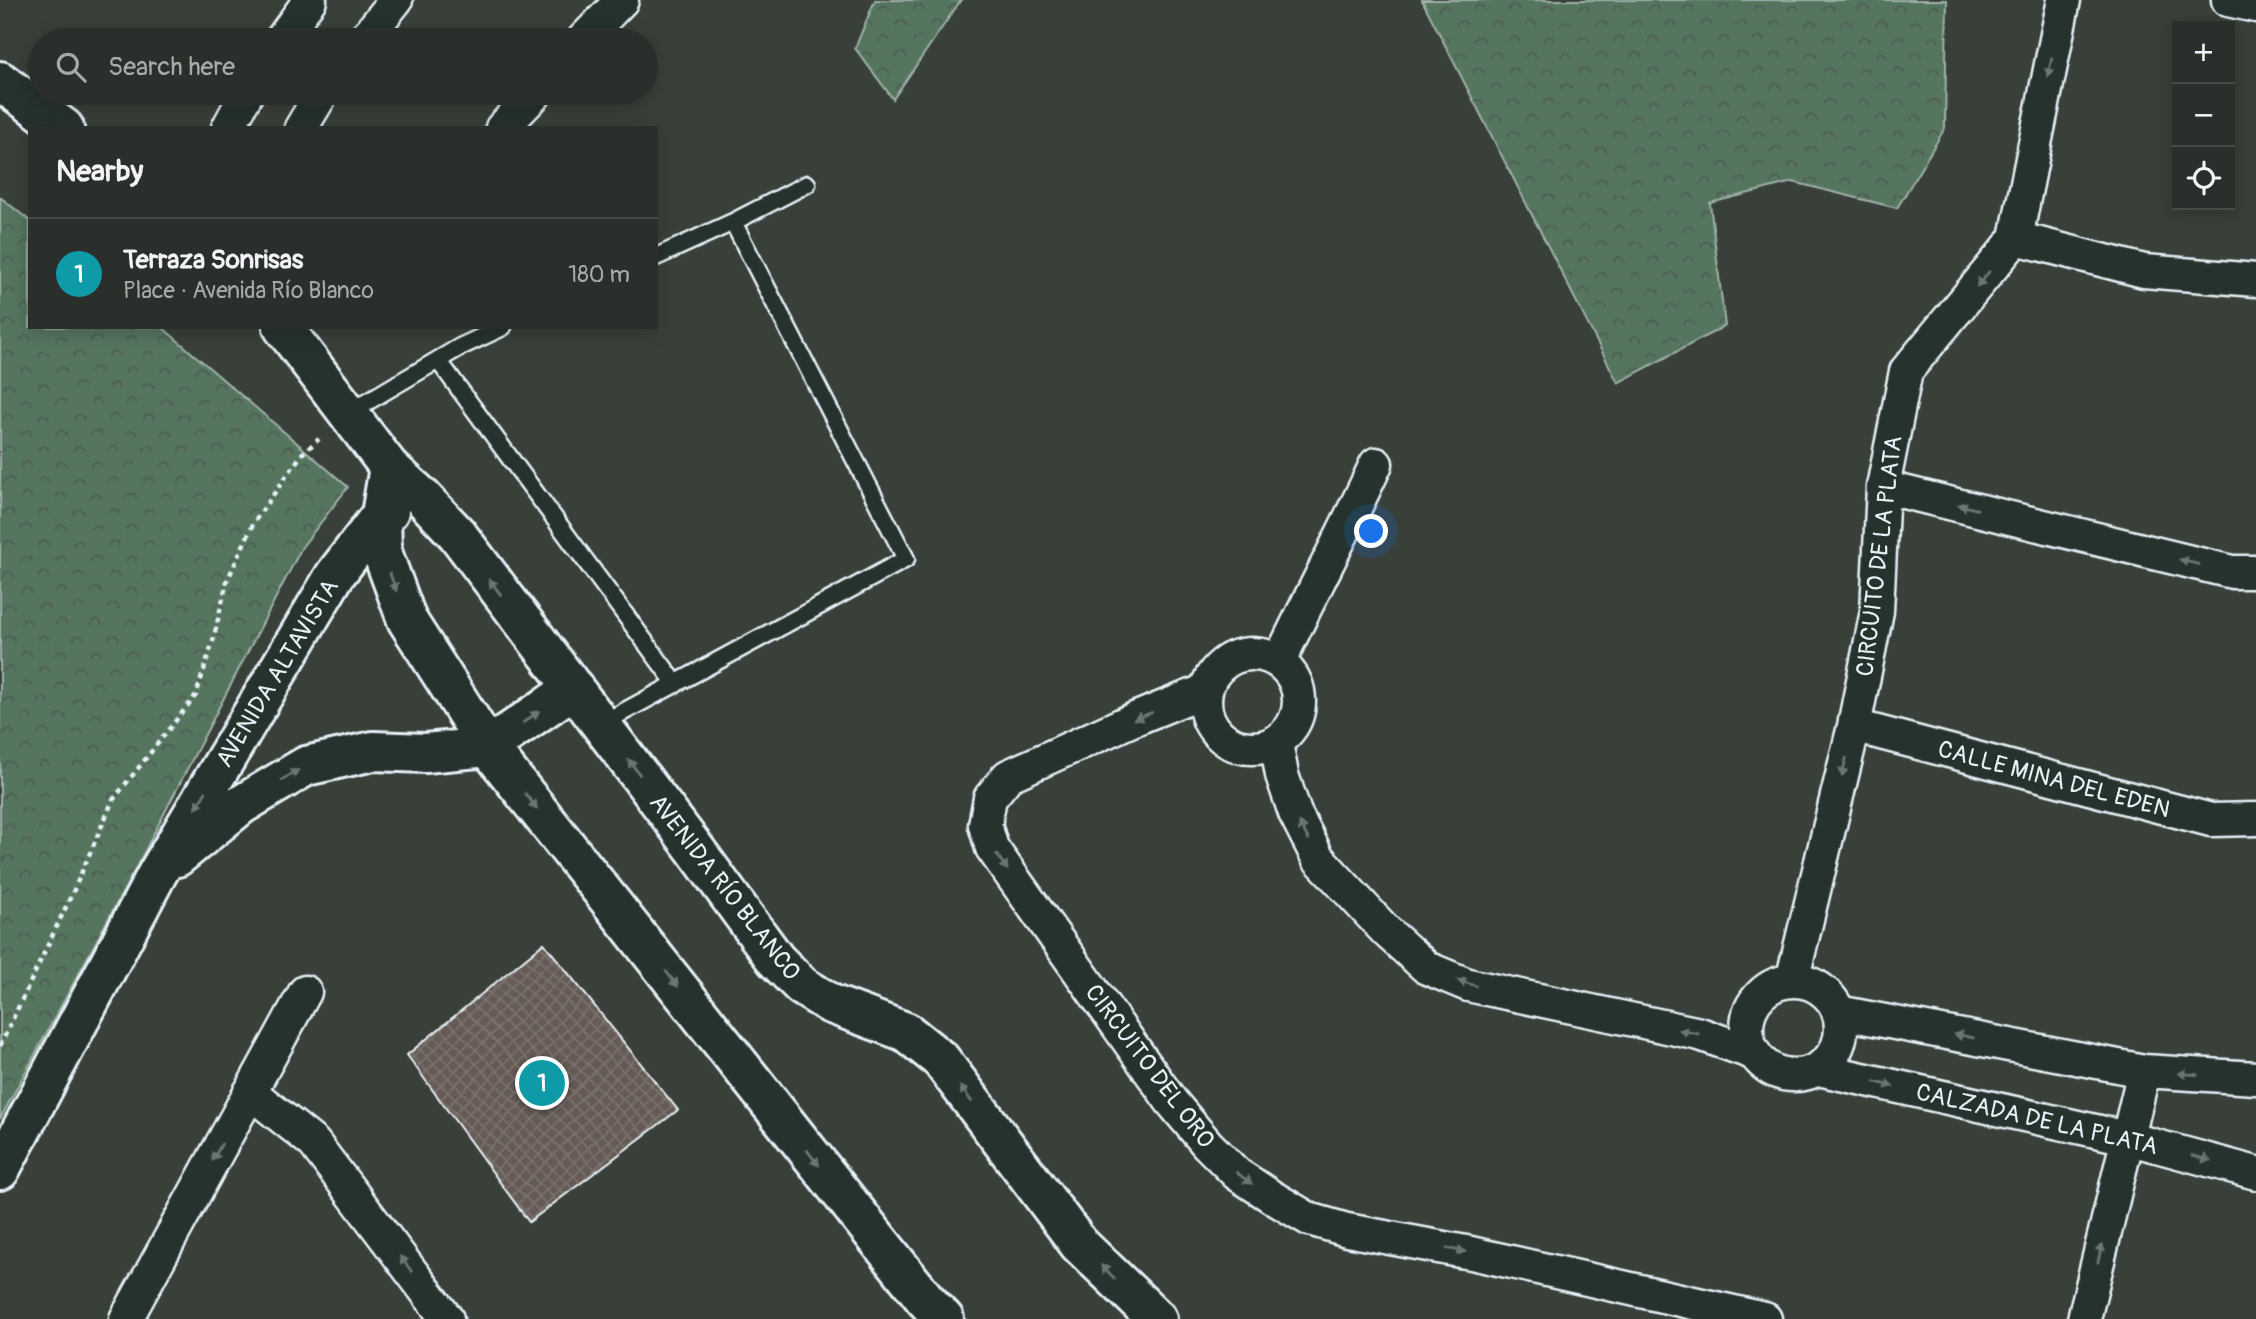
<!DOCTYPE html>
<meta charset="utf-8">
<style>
body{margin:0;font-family:Pangolin,sans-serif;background:#373b37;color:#f1f3f6}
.controls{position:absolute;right:21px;top:21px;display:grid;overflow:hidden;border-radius:0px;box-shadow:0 4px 18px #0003}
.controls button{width:63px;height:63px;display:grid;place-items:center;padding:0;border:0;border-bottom:2px solid #474a47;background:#2b2f2b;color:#f1f3f6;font:35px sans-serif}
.you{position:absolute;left:1372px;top:532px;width:24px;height:24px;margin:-18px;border:5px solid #fff;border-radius:50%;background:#1a73e8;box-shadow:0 0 0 10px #1a73e833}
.badge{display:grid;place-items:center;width:46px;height:46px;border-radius:50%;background:#8abfa5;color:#fff;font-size:23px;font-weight:700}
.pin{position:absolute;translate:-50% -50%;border:4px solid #fff;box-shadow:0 2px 7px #0006}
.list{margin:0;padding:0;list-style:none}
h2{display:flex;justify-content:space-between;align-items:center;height:91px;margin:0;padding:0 28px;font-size:30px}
h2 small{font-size:23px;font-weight:400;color:#a6a9a9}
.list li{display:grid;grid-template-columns:46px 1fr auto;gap:21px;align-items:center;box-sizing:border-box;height:112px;padding:0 28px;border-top:2px solid #474a47}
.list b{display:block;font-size:26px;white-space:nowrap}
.list p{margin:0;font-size:23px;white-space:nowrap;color:#a6a9a9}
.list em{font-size:23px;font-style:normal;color:#a6a9a9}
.icon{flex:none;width:38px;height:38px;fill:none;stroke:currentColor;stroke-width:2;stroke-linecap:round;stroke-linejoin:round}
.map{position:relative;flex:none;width:2256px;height:1319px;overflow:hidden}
.search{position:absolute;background:#2b2f2b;box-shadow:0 4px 18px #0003;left:28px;top:28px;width:630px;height:77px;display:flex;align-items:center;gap:18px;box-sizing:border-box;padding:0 24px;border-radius:38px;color:#a6a9a9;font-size:26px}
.panel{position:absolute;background:#2b2f2b;box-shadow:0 4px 18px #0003;left:28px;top:126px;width:630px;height:203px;border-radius:0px}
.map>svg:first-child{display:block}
</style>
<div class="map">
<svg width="2256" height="1319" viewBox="0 0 2256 1319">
<defs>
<pattern id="forest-crowns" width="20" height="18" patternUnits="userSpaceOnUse" patternTransform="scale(1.75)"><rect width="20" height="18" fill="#56755e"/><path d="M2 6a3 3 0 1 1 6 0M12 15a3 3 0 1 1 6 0" fill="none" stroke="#4d5c53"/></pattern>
<pattern id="building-cross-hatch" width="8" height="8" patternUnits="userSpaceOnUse" patternTransform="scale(1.75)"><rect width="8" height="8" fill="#655a54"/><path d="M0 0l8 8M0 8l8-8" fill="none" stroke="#7b726d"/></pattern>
</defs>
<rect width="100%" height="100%" fill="#393f39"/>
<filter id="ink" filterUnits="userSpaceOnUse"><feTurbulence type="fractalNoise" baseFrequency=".0143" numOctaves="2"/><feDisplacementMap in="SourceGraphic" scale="14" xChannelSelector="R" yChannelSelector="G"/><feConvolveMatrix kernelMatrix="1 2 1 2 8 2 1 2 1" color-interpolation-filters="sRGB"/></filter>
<g filter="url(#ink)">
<path fill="url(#forest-crowns)" stroke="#9fb3ab" stroke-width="2" d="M 875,0 L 961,0 L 893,99 L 855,48 Z
M 1422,0 L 1947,0 L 1945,128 L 1897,208 L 1793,182 L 1710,203 L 1725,326 L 1618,383 Z
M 0,197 L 30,221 L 30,327 L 162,327 L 348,487 L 302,547 L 137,866 L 0,1119 Z"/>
<path fill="url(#building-cross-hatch)" stroke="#e8f1f8" stroke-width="2" d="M 544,943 L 678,1110 L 529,1222 L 407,1055 Z"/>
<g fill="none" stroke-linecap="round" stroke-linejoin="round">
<g stroke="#e8f1f8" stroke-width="21">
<path id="service" d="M 733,222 L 807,184
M 438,360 L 676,684
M 348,413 L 460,347 L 503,327
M 601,724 L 906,559 L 733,222 L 656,257"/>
</g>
<g stroke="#e8f1f8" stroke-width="37">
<path id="minor" d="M 2228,0 L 2256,6
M 281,40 L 310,0
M 364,40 L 396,0
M 583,40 L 622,0
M 228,128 L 247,93
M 301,128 L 322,93
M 502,128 L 536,93
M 2016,238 L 2144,271 L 2256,280
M 1883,487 L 2232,572 L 2256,572
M1205 701a47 47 0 1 1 94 0a47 47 0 1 1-94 0Z
M 1279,662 C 1310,596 1345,531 1376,464
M 1206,690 L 1132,720 L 1008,776 L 990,798 L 985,825 L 992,848 L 1171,1101 L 1207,1144 L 1237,1174 L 1272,1197 L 1309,1219 L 1347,1230 L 1471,1253 L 1765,1319
M 1854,726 L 2211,820 L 2256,819
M 1276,742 L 1282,775 L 1295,813 L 1318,858 L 1386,931 L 1427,968 L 1468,985 L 1700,1034 L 1753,1053
M 1792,981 L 1854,726 L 1877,611 L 1883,487 L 1906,371 L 2016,238 L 2064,0
M1747 1028a47 47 0 1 1 94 0a47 47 0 1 1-94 0Z
M 1838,1012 L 2144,1071 L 2256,1078
M 1818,1069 L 2127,1138 L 2256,1173
M 250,1092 L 314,1143 L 447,1319
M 126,1319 L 305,992
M 2084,1319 L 2144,1071"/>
</g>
<g stroke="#e8f1f8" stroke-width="44">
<path id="tertiary" d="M 0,81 L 64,128
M 283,327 L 389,467 L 420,495 L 457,534 L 695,849 L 776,960 L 802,986 L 831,1004 L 906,1032 L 941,1060 L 1079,1244 L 1157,1319
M 389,467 L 381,515 L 382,552 L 407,620 L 488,747 L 925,1299 L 944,1319
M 177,857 L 241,805 L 306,766 L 373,751 L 425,753 L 488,747 L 574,688
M 0,1170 L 157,874 L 335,575 L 381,515 L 389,511"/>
</g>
<path stroke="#e8f1f8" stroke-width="4.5" stroke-dasharray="5 5" stroke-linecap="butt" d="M 0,1046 L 73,892 L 113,800 L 196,695 L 213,641 L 227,581 L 254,522 L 302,454 L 319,439"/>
<use href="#service" stroke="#26332d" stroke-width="16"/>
<use href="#minor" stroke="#26332d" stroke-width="32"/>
<use href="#tertiary" stroke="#26332d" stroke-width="38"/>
</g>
<defs><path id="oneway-solid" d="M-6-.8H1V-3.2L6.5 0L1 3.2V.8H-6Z" transform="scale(1.75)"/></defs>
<g fill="#6a7674">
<use href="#oneway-solid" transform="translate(2050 67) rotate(101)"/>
<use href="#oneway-solid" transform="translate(1983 279) rotate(130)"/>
<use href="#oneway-solid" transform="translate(1968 507) rotate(-166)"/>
<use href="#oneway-solid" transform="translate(2189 562) rotate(-166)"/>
<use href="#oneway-solid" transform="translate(393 582) rotate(70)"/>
<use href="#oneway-solid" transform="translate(495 587) rotate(-127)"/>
<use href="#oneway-solid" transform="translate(1143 716) rotate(158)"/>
<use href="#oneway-solid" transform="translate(531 717) rotate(-35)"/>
<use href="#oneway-solid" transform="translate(634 767) rotate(-127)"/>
<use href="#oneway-solid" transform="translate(1844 767) rotate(104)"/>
<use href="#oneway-solid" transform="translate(290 775) rotate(-31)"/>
<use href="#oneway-solid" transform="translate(201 800) rotate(121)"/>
<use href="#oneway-solid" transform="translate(531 801) rotate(52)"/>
<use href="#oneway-solid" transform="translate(1304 831) rotate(-118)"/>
<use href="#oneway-solid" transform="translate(1002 862) rotate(55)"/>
<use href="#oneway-solid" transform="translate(672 979) rotate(52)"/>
<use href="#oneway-solid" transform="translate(1467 983) rotate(-162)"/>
<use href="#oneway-solid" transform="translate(1689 1032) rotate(-168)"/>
<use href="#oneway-solid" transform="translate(1964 1036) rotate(-169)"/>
<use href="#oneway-solid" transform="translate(2188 1074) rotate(-176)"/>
<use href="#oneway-solid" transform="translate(1884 1084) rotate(13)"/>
<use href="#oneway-solid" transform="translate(966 1094) rotate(-127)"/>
<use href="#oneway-solid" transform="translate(217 1152) rotate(119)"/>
<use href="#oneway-solid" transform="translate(813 1158) rotate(52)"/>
<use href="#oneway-solid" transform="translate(2201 1158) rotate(15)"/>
<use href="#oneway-solid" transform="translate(1244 1178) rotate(36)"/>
<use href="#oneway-solid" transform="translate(1456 1250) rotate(10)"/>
<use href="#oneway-solid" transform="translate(2100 1253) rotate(-77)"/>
<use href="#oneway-solid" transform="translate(406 1264) rotate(-127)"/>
<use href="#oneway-solid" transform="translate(1108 1272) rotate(-136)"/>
</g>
</g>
<g text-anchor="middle" stroke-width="5" stroke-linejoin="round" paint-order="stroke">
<g font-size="24" fill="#e8f1f8" stroke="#26332d">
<text transform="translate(1879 556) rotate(-83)" y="8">CIRCUITO DE LA PLATA</text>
<text transform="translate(277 673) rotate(-59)" y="8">AVENIDA ALTAVISTA</text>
<text transform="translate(2054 779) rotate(15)" y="8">CALLE MINA DEL EDEN</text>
<text transform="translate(725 887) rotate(52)" y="8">AVENIDA RÍO BLANCO</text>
<text transform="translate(1150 1066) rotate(53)" y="8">CIRCUITO DEL ORO</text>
<text transform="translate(2037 1119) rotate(13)" y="8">CALZADA DE LA PLATA</text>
</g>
</g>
</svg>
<div class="controls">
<button>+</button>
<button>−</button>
<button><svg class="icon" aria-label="locate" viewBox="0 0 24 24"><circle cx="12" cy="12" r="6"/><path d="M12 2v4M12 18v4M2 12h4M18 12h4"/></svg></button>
</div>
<div class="you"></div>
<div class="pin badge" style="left:542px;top:1083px;background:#0f9aa8">1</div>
<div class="search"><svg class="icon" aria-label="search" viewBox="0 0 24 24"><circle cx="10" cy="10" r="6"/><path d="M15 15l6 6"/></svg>Search here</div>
<section class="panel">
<h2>Nearby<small></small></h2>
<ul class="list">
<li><span class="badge" style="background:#0f9aa8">1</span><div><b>Terraza Sonrisas</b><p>Place · Avenida Río Blanco</p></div><em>180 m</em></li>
</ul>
</section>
</div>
